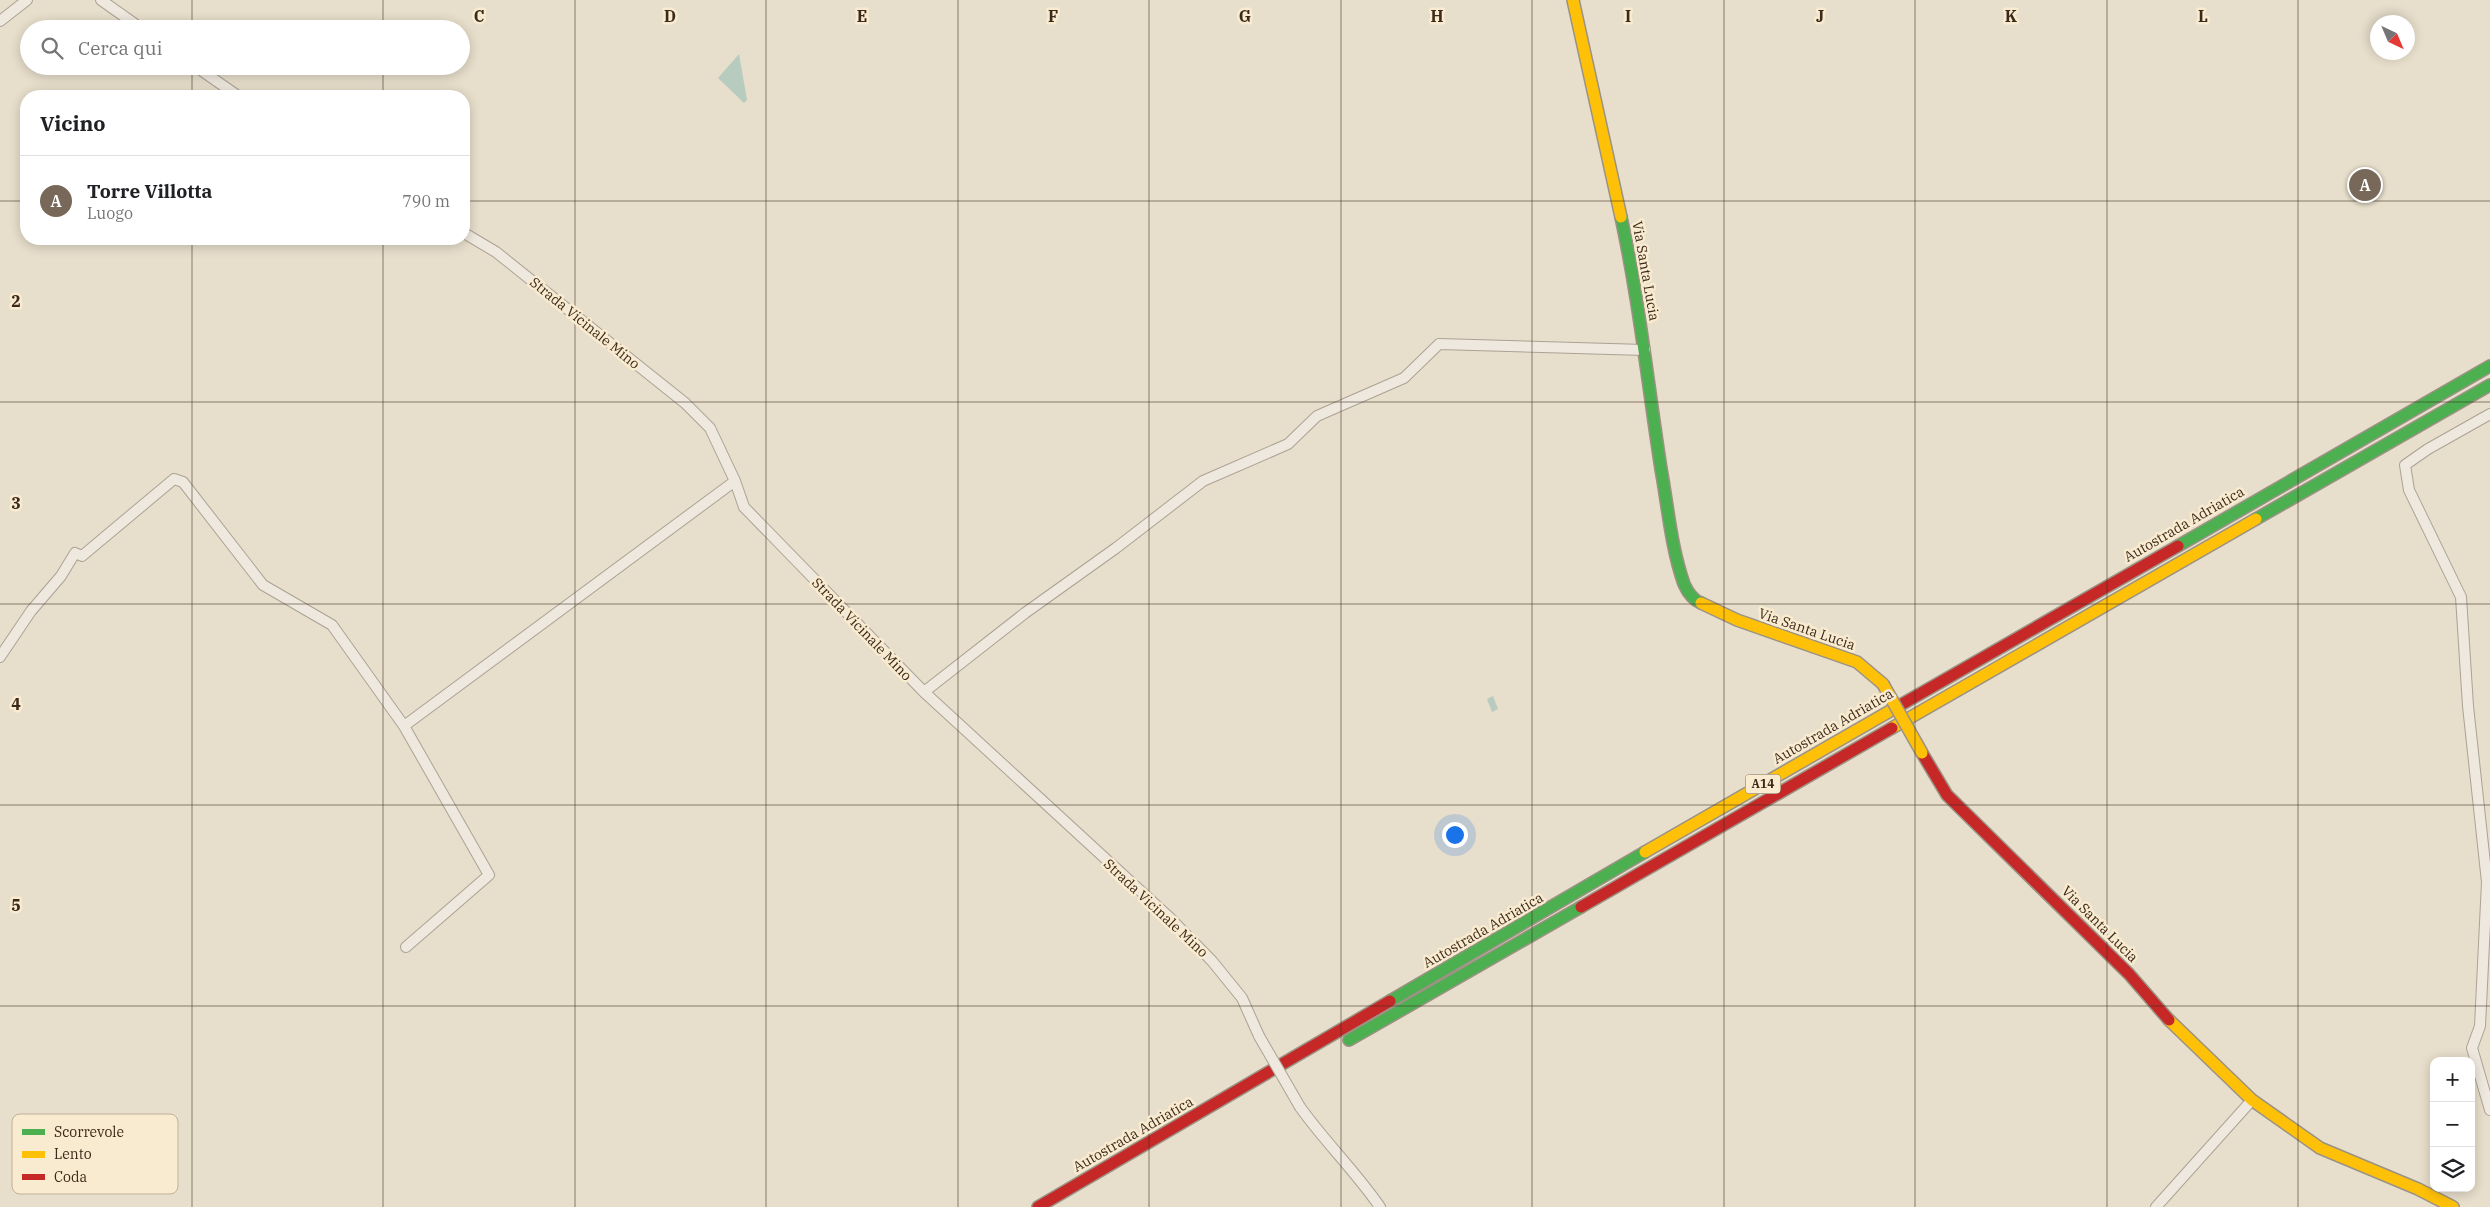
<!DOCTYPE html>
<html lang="it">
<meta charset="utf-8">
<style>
body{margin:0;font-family:"IBM Plex Serif",serif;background:#f6f6f6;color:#202124}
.controls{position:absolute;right:15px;bottom:15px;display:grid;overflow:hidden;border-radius:10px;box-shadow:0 2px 12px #0003}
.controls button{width:45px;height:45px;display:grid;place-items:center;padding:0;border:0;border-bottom:1px solid #e0e0e0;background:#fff;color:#202124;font:25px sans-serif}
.compass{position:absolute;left:2370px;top:15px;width:45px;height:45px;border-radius:50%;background:#fff;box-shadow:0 2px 12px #0003;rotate:136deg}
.you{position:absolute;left:1454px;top:834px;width:18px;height:18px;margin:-12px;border:4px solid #fff;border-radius:50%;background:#1a73e8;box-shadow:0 0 0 8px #1a73e833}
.badge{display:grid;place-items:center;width:32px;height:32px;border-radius:50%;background:#776859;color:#fff;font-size:16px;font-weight:700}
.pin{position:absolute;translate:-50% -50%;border:2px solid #fff;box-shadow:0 1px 5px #0006}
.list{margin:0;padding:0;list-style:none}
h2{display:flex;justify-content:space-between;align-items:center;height:65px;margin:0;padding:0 20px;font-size:21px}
h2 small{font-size:16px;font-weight:400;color:#757577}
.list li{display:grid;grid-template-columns:32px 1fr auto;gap:15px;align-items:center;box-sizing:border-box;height:90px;padding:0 20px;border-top:1px solid #e0e0e0}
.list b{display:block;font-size:19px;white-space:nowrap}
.list p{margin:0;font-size:16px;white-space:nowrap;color:#757577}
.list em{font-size:16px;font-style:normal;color:#757577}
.icon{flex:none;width:28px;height:28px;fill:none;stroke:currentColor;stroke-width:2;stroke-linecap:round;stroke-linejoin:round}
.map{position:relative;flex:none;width:2490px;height:1207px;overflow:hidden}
.search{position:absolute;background:#fff;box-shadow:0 2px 12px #0003;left:20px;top:20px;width:450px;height:55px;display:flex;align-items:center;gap:12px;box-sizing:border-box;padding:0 18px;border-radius:28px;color:#757577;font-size:19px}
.panel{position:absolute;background:#fff;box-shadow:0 2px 12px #0003;left:20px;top:90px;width:450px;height:155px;border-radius:20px}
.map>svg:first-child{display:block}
</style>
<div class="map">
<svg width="2490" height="1207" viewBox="0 0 2490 1207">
<rect width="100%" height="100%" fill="#e7decb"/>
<path fill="#b7ccbe" d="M 739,54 L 747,100 L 744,103 L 718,78 Z
M 1493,696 L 1498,709 L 1492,712 L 1487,699 Z"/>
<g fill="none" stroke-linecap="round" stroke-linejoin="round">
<g stroke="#aca295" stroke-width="12">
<path id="street" d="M 101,0 L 142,29
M 0,21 L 27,0
M 195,66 L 238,96
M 464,233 L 496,252 L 685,403 L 710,428 L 735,481 L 744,507 L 924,692 L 1170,918 L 1212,961 L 1242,998 L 1259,1036
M 2490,414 L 2428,449 L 2405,465 L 2409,490 L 2461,597 L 2468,706 L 2487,882 L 2480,1026 L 2472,1048 L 2490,1110
M 0,657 L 31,611 L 61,576 L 75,553 L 82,556 L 174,479 L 183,482 L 263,585 L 332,625 L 404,726 L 489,875 L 406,947
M 924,692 L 1025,613 L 1116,548 L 1203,481 L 1288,444 L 1317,416 L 1404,378 L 1439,344 L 1645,350
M 404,726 L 735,481
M 1300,1107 C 1325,1142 1356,1172 1380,1207
M 2156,1207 L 2252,1100"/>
</g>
<g stroke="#9b9284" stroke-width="14">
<path id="fast" d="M 1621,217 C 1639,300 1648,385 1661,469 C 1668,507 1671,547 1684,584 C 1688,593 1693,600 1701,603
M 2256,519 L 2490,385
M 2178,546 L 2490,366
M 1390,1001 L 1645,852
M 1349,1040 L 1581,907"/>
</g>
<g stroke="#9b9284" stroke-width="14">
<path id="slow" d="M 1573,0 L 1621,217
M 1701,603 L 1737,620 L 1857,662 L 1883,684
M 1892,728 L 2256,519
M 1645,852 L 1897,707
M 2169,1020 L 2252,1100 L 2320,1148 L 2418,1189 L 2453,1207"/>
</g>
<g stroke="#9b9284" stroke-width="14">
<path id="jam" d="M 1897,707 L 2178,546
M 1922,753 L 1947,795 L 2129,974 L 2169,1020
M 1581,907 L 1892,728
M 1038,1207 L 1390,1001"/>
</g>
<use href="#street" stroke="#eee8de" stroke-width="10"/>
<use href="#fast" stroke="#4caf50" stroke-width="11"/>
<use href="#slow" stroke="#ffc107" stroke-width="11"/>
<use href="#jam" stroke="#c62828" stroke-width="11"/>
<g stroke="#aca295" stroke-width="12" stroke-linecap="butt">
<path id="street-bridge" d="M 1259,1036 L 1300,1107"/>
</g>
<g stroke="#9b9284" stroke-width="14" stroke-linecap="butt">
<path id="slow-bridge" d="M 1883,684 L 1922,753"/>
</g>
<use href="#street-bridge" stroke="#eee8de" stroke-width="10"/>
<use href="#slow-bridge" stroke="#ffc107" stroke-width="11"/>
</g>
<path fill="none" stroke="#3b291b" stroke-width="1" stroke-opacity="0.55" d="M 192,0 L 192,29M 383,0 L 383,29M 575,0 L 575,1207M 766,0 L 766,1207M 958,0 L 958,1207M 1149,0 L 1149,1207M 1341,0 L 1341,1207M 1532,0 L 1532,1207M 1724,0 L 1724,1207M 1915,0 L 1915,1207M 2107,0 L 2107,1207M 2298,0 L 2298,1207M 192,66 L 192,96M 383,66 L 383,96M 0,201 L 26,201M 464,201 L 2490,201M 192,239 L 192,1207M 383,239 L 383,1207M 0,402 L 2490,402M 0,604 L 2490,604M 0,805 L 2490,805M 0,1006 L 2490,1006"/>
<g text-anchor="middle" stroke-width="5" stroke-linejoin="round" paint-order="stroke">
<rect fill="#f9ebcf" stroke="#746351" stroke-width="1" x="1745.5" y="774.5" width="35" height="19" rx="4"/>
<g font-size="12" font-weight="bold" fill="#3b291b">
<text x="1763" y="788">A14</text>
</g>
<g font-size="14" fill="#3b291b" stroke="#f9ebcf">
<text transform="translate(1646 271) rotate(80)" y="5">Via Santa Lucia</text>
<text transform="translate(585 323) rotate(39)" y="5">Strada Vicinale Mino</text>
<text transform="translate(2184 524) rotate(-30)" y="5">Autostrada Adriatica</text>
<text transform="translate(862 629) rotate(46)" y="5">Strada Vicinale Mino</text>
<text transform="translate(1807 629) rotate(19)" y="5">Via Santa Lucia</text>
<text transform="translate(1833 726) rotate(-30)" y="5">Autostrada Adriatica</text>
<text transform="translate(1156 908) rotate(43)" y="5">Strada Vicinale Mino</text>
<text transform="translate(2100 924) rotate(45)" y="5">Via Santa Lucia</text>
<text transform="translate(1483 930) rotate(-30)" y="5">Autostrada Adriatica</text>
<text transform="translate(1133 1134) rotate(-30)" y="5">Autostrada Adriatica</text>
</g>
</g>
<rect x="12" y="1114" width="166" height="80" rx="8" fill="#f9ebcf" stroke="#c0b199" stroke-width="1"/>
<rect x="22" y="1129" width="23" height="6" fill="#4caf50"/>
<rect x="22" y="1151" width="23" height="7" fill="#ffc107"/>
<rect x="22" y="1174" width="23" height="6" fill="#c62828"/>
<g font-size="14" fill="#3b291b">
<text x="54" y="1137">Scorrevole</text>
<text x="54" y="1159">Lento</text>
<text x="54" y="1182">Coda</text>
</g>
<g font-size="16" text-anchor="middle" font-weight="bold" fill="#3b291b" stroke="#f9ebcf" stroke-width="5" stroke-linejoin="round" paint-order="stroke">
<text x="479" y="22">C</text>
<text x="670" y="22">D</text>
<text x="862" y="22">E</text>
<text x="1053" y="22">F</text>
<text x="1245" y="22">G</text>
<text x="1437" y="22">H</text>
<text x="1628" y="22">I</text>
<text x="1820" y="22">J</text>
<text x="2011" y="22">K</text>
<text x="2203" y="22">L</text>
<text x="16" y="307">2</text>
<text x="16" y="509">3</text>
<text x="16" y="710">4</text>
<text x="16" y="911">5</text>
</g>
</svg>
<div class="controls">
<button>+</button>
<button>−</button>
<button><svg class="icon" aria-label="layers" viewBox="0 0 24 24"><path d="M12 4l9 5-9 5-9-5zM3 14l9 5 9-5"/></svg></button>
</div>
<svg class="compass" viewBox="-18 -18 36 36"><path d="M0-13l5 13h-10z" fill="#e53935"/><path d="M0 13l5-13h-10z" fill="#757577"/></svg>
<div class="you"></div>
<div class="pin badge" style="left:2365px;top:185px">A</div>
<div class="search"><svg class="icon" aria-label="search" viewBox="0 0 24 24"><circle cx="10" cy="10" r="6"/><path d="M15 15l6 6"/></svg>Cerca qui</div>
<section class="panel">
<h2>Vicino<small></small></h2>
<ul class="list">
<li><span class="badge">A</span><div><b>Torre Villotta</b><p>Luogo</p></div><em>790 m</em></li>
</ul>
</section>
</div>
